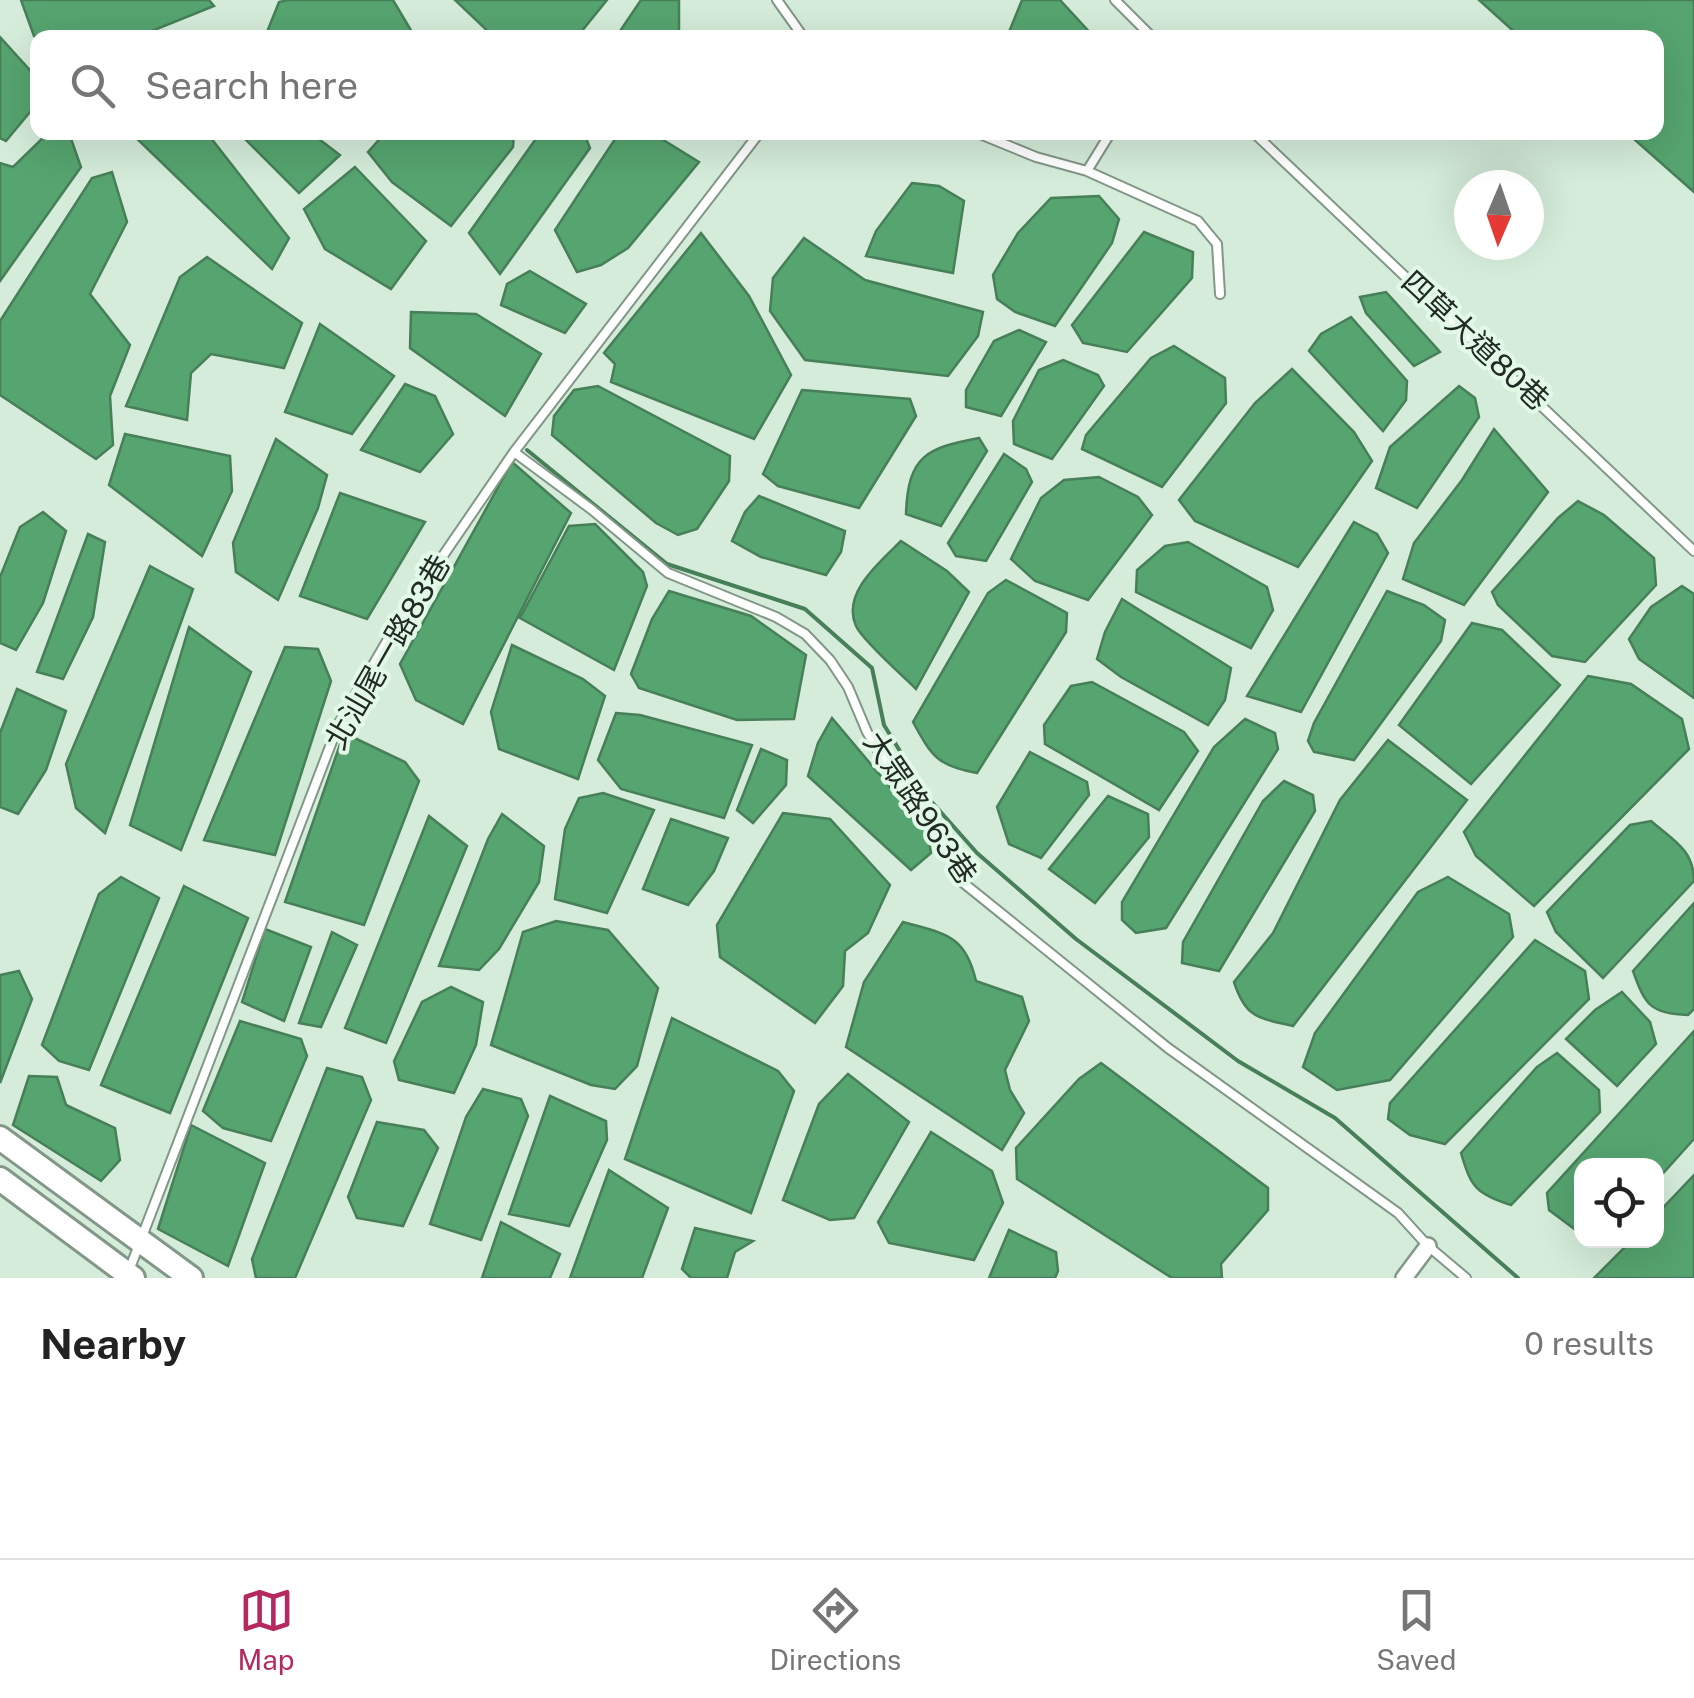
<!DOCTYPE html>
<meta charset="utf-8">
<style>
body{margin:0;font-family:"Public Sans","Noto Sans TC",sans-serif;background:#f2f2f2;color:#222}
.controls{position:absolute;right:30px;bottom:30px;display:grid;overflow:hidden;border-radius:20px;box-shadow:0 10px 40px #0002}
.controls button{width:90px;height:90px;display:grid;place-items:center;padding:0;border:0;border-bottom:2px solid #e0e0e0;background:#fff;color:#222;font:50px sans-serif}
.compass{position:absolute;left:1454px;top:170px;width:90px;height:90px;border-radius:50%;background:#fff;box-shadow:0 10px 40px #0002;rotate:182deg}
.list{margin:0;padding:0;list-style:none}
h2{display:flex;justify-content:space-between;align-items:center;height:130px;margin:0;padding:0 40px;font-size:42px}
h2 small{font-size:32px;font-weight:400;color:#767676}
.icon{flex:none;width:55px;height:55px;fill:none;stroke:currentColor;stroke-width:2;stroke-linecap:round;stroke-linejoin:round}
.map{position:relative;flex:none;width:1694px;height:1278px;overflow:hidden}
.search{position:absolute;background:#fff;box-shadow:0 10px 40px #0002;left:30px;right:30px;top:30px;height:110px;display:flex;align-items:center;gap:25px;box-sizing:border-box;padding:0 35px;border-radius:20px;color:#767676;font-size:38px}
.sheet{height:280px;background:#fff}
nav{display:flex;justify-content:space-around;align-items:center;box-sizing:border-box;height:140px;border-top:2px solid #e0e0e0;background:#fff;font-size:28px;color:#767676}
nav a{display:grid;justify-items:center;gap:5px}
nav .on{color:#b62960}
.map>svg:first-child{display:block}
</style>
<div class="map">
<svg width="1694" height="1278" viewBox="0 0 1694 1278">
<rect width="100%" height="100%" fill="#d5ecda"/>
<path fill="#56a46f" stroke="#467f58" stroke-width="2.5" d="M 21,0 L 209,0 L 214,6 L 137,37 L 39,38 L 34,36 Z
M 288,0 L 393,0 L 415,37 L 265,37 L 279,2 Z
M 455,0 L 607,0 L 577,37 L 495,38 Z
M 641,0 L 679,0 L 679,37 L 616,37 Z
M 1022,0 L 1060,0 L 1094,37 L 1007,37 Z
M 1479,0 L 1694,0 L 1694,192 L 1627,133 L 1656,132 L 1656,38 L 1520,37 Z
M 0,37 L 37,78 L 35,106 L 6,141 L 0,138 Z
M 49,132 L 69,133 L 81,167 L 0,281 L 0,163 L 13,167 Z
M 131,133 L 207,133 L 289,238 L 272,269 Z
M 239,133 L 311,133 L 340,155 L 299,193 Z
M 385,133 L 385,132 L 514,133 L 513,147 L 451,226 L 392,182 L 368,152 Z
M 540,133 L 584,133 L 590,148 L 500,274 L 469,233 Z
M 619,133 L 652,133 L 699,162 L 628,248 L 601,265 L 577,272 L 555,230 Z
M 355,167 L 426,241 L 391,289 L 325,249 L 304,209 Z
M 112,172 L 127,222 L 90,294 L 130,345 L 110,396 L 113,445 L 96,459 L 0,395 L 0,321 L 92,178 Z
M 912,183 L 939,186 L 964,201 L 953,273 L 866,256 L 876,231 Z
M 1099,196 L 1119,219 L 1112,243 L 1055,326 L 1015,312 L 997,299 L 993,275 L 1018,233 L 1051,198 Z
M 1144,232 L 1193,252 L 1192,278 L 1127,352 L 1083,343 L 1072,325 Z
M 701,233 L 749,296 L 791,375 L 754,439 L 611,382 L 615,364 L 604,353 Z
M 804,238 L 865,280 L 983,312 L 978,336 L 948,376 L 805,360 L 770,311 L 773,278 Z
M 207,257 L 302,323 L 284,368 L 211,354 L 191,373 L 187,420 L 126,406 L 180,277 Z
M 530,271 L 586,304 L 565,333 L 501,305 L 507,284 Z
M 1386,292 L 1440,352 L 1414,366 L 1366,313 L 1360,297 Z
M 411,312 L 476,314 L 541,354 L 505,416 L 410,348 Z
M 1351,317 L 1407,381 L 1406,400 L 1383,431 L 1309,351 L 1321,334 Z
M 320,324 L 394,376 L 352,434 L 285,412 Z
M 1019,330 L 1046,342 L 1001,416 L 966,407 L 966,390 L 994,341 Z
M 1174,346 L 1225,378 L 1226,403 L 1162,487 L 1082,449 L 1086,435 L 1151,358 Z
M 1063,360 L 1098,375 L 1104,386 L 1052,459 L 1014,444 L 1013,421 L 1039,370 Z
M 1292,369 L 1354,432 L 1372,461 L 1298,567 L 1195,521 L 1179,500 L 1255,403 Z
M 405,384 L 435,396 L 453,434 L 420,472 L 361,450 Z
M 598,386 L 730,456 L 729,481 L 697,529 L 678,535 L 656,523 L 552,435 L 554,416 L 574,390 Z
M 1459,386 L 1475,398 L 1479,417 L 1417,508 L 1376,488 L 1390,447 Z
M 802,390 L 910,399 L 916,416 L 859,508 L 778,486 L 763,474 Z
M 1494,429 L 1548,492 L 1464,605 L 1403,579 L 1414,543 L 1462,480 Z
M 125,434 L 230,456 L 232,491 L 202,556 L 109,485 Z
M 979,438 L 987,451 L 941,526 L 906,514 C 908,455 927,448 979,438 Z
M 276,439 L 327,475 L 318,508 L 278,600 L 236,572 L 233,543 Z
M 1004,454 L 1026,469 L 1032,482 L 986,561 L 956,556 L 948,543 Z
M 512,462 L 571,513 L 463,724 L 416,700 L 400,664 Z
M 1099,477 L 1138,497 L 1152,515 L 1088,600 L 1035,581 L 1011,559 L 1041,498 L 1064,480 Z
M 340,493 L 425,522 L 367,619 L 300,596 Z
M 759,496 L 845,531 L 841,552 L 826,575 L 761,557 L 732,541 L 745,512 Z
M 1578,501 L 1604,515 L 1654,558 L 1656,585 L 1585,662 L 1552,656 L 1498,605 L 1492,592 L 1558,518 Z
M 43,512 L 66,531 L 43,603 L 16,650 L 0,643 L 0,577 L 20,527 Z
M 1354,522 L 1377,534 L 1388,553 L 1301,712 L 1247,696 Z
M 595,524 L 643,572 L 647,586 L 614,670 L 520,618 L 569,526 Z
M 88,534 L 105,542 L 93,617 L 63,679 L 37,672 Z
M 901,541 L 947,571 L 969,592 L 916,689 C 903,676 862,640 856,626 C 841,593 881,561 901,541 Z
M 1188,542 L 1267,587 L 1273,610 L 1251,648 L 1136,592 L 1137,570 L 1165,546 Z
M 150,566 L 193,589 L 105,833 L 76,808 L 66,764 Z
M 1006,580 L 1067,613 L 1066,632 L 977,773 C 938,766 932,757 913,722 L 988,593 Z
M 1682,586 L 1694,594 L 1694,698 L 1639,659 L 1629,639 L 1651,607 Z
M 669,591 L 751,616 L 806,655 L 794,719 L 737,720 L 639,688 L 631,674 L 652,619 Z
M 1387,591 L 1424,605 L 1445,620 L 1441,641 L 1354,760 L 1314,752 L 1308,741 L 1314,723 Z
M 1122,599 L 1231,668 L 1225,700 L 1208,725 L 1121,677 L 1097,659 L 1105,632 Z
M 1472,623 L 1502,630 L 1560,685 L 1471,784 L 1399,725 Z
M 189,627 L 251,672 L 181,850 L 130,825 Z
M 512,645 L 583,679 L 605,696 L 578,779 L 499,749 L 491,712 Z
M 285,647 L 318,649 L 331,681 L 275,855 L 204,840 Z
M 1588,676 L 1631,684 L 1682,719 L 1689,749 L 1534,906 L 1476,856 L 1464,832 Z
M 1092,682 L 1184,732 L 1198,751 L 1159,810 L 1045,744 L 1044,725 L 1071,686 Z
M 17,689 L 66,711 L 46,770 L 18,814 L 0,807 L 0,733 Z
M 616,713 L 640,715 L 752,745 L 724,818 L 621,789 L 598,760 Z
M 832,718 L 927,831 L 931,853 L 911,870 L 808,776 L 818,743 Z
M 1245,719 L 1275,733 L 1278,749 L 1166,928 L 1136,933 L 1122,920 L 1122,902 L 1214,747 Z
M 344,733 L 405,762 L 419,781 L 364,925 L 285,902 Z
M 1388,740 L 1467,800 L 1293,1026 C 1259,1018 1246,1019 1234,982 L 1273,933 L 1340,800 Z
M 761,749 L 787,760 L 786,785 L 753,823 L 737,810 Z
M 1030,752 L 1087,782 L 1089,795 L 1041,858 L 1009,844 L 997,807 Z
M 1284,781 L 1313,795 L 1315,811 L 1219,971 L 1182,963 L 1183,942 L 1263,801 Z
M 603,793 L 654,810 L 607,913 L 555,899 L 565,829 L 579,798 Z
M 1108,796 L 1148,814 L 1149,837 L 1095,903 L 1049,869 Z
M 783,813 L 830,819 L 890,885 L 868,933 L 845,951 L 843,986 L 815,1023 L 720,957 L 717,925 Z
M 502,814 L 544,846 L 539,882 L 499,949 L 479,970 L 439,966 L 488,839 Z
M 429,816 L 467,846 L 386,1043 L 345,1028 Z
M 671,819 L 728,838 L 714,871 L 688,905 L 643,889 Z
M 1651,821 C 1673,840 1694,850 1694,881 L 1603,978 L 1556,932 L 1547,912 L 1630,825 Z
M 121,877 L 159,898 L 89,1070 L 59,1061 L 42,1045 L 99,894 Z
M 1448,877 L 1509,914 L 1513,937 L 1390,1080 L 1337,1090 L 1303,1067 L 1315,1033 L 1418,892 Z
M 184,886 L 248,918 L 170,1113 L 101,1085 Z
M 1694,903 L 1694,1009 L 1688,1015 C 1651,1014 1645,1005 1633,971 Z
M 556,921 L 608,930 L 658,988 L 637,1066 L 615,1089 L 591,1085 L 491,1045 L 523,932 Z
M 903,922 C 945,934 965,934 976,981 L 1022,997 L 1029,1021 L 1005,1070 L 1010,1090 L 1024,1113 L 1002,1150 L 846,1047 L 864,982 Z
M 265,929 L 311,947 L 284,1021 L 242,1002 Z
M 332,932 L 357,945 L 321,1027 L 299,1023 Z
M 1535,940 L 1585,971 L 1589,999 L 1445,1144 L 1410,1135 L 1388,1119 L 1390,1103 Z
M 19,971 L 32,999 L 0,1083 L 0,975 Z
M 451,987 L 483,1002 L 476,1045 L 454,1093 L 399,1080 L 394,1061 L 422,1002 Z
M 1622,992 L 1650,1022 L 1656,1044 L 1617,1086 L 1566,1039 L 1595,1010 Z
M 672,1018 L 778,1071 L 794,1091 L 751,1213 L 625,1159 Z
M 240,1021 L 301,1039 L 307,1056 L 271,1141 L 223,1128 L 203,1111 Z
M 1694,1031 L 1694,1139 L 1657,1180 L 1656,1166 L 1582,1166 L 1581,1234 L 1549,1210 L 1547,1193 Z
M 1557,1053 L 1599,1090 L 1600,1112 L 1511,1205 C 1476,1194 1471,1187 1461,1153 L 1537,1067 Z
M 1101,1063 L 1268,1188 L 1268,1210 L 1221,1264 L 1222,1278 L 1172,1278 L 1017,1179 L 1016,1148 L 1079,1079 Z
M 327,1068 L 362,1077 L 371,1100 L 295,1278 L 256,1278 L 252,1259 Z
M 848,1074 L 909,1122 L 854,1218 L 830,1220 L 783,1200 L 819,1104 Z
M 29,1076 L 57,1077 L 66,1105 L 115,1128 L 120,1160 L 101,1181 L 13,1125 Z
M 483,1089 L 521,1099 L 528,1116 L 481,1240 L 430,1224 L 466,1117 Z
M 550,1096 L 606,1121 L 607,1140 L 569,1226 L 509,1214 Z
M 377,1122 L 424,1130 L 438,1148 L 403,1226 L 357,1218 L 348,1197 Z
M 191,1125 L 265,1163 L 228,1266 L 158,1229 Z
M 931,1132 L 992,1171 L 1003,1203 L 974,1260 L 889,1243 L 878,1222 Z
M 609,1170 L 668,1208 L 642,1278 L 570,1278 Z
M 1694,1175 L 1694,1278 L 1594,1278 L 1631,1241 L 1656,1240 L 1657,1214 Z
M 501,1222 L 560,1254 L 550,1278 L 482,1278 Z
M 695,1228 L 753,1241 L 735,1252 L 727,1278 L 691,1278 L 682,1269 Z
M 1009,1230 L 1056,1252 L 1058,1271 L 1055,1278 L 989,1278 Z"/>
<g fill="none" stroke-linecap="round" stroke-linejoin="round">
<path stroke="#467f58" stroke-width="4" d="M 527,450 L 667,564 L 805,609 L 872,668 L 884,725 L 930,800 L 977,853 L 1076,939 L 1238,1061 L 1335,1118 L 1518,1278"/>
<g stroke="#829787" stroke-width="12">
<path id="lane" d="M 777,0 L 804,38
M 1115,0 L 1153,38
M 975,132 L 1036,157 L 1087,171 L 1198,221 L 1217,244 L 1220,294
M 1253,132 L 1694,551
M 1087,171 L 1111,132
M 514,452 L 591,509 L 668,573 L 776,617 L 805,634 L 830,660 L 848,687 L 867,732 L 894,777 L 936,822 L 951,850 L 961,881 L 1168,1048 L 1398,1213 L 1428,1246 L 1466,1278
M 130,1268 L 339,723 L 401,617 L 514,452 L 760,132"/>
</g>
<g stroke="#829787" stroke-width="20">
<path id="street" d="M 1404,1278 L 1428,1246"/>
</g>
<g stroke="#829787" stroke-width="28">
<path id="secondary" d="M 0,1138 L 191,1278
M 0,1179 L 133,1278"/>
</g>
<use href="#lane" stroke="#fff" stroke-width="8"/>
<use href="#street" stroke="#fff" stroke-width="15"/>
<use href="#secondary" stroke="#fff" stroke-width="22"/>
</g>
<g text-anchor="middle" stroke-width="8" stroke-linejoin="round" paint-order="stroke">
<g font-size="30" fill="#222a24" stroke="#e2f9e8">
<text transform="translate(1475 341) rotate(43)" y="10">四草大道80巷</text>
<text transform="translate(388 652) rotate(-60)" y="10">北汕尾一路83巷</text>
<text transform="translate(920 808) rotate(56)" y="10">大眾路963巷</text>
</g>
</g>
</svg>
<div class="controls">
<button><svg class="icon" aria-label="locate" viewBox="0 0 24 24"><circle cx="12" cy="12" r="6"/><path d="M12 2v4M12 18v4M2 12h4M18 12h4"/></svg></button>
</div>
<svg class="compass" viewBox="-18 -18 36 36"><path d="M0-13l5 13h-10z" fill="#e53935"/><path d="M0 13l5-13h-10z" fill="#767676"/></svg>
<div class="search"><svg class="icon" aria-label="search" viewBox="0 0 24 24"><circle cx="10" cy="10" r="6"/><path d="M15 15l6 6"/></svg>Search here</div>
</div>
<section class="sheet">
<h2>Nearby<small>0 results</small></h2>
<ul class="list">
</ul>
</section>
<nav>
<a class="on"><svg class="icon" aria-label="map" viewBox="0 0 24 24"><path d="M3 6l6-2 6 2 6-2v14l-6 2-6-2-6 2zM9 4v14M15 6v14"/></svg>Map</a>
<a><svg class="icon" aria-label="directions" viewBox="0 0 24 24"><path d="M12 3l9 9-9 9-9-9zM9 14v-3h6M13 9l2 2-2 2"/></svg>Directions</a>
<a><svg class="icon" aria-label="saved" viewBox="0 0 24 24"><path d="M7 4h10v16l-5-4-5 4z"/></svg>Saved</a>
</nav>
